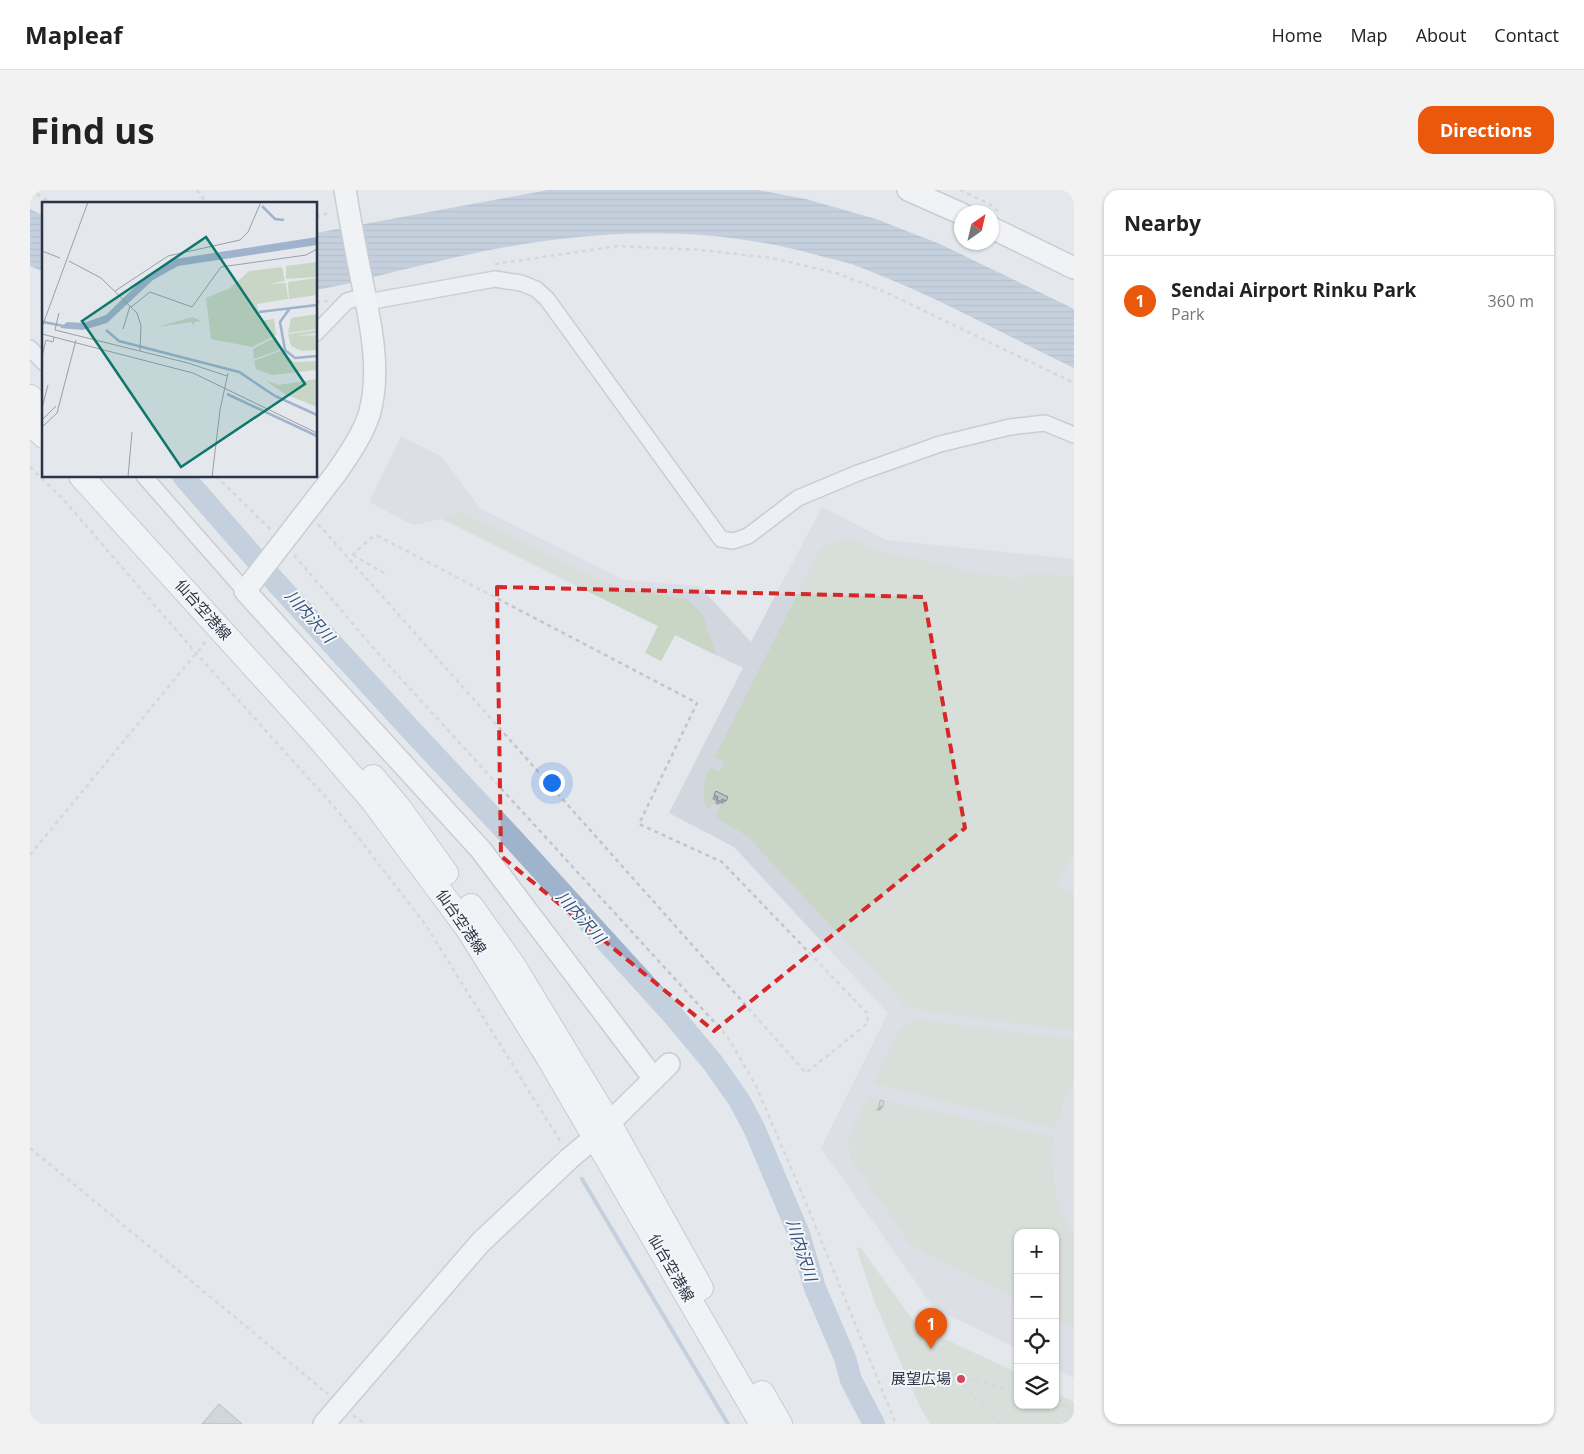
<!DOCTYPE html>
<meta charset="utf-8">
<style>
body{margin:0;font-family:"Open Sans","Noto Sans JP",sans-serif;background:#f2f2f2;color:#222}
.controls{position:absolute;right:15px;bottom:15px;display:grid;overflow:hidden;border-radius:10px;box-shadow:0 1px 4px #0004}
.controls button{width:45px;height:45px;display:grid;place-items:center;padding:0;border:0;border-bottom:1px solid #e0e0e0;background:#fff;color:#222;font:25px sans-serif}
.compass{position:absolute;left:924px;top:15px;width:45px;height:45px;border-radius:50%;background:#fff;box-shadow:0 1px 4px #0004;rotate:34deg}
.you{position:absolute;left:521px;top:592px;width:18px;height:18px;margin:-12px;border:4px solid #fff;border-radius:50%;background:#1a73e8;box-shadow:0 0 0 8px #1a73e833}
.badge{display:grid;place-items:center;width:32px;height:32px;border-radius:50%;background:#ea580c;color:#fff;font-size:16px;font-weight:700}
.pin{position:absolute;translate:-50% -41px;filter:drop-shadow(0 1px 2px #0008)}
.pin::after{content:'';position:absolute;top:26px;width:18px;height:15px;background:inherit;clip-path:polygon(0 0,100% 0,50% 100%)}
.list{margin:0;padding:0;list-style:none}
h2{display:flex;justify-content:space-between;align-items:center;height:65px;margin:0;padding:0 20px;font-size:21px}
h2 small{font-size:16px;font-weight:400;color:#767676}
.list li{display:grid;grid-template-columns:32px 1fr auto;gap:15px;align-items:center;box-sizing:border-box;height:90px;padding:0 20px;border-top:1px solid #e0e0e0}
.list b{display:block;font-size:19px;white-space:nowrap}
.list p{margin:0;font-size:16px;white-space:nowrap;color:#767676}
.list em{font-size:16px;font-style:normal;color:#767676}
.icon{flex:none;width:28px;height:28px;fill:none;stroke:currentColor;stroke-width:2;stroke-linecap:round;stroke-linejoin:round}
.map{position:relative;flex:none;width:1044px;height:1234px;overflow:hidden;border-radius:15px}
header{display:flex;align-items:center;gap:30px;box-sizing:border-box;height:70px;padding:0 25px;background:#fff;border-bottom:1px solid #e0e0e0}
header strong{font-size:24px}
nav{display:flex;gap:28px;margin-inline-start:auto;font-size:18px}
.intro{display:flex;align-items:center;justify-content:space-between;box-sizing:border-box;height:120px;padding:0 30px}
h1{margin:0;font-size:35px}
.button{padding:12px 22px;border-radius:15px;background:#ea580c;color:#fff;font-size:18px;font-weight:700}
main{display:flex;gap:30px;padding:0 30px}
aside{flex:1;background:#fff;border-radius:15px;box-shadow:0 1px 4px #0004}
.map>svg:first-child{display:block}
</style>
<header>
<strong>Mapleaf</strong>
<nav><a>Home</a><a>Map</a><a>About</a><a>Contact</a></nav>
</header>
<div class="intro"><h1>Find us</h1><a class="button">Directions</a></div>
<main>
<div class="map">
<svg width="1044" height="1234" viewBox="0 0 1044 1234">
<defs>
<pattern id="water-rules" width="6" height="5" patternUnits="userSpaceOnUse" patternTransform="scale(1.25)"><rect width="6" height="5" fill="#9fb4cc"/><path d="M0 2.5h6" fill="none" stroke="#8293a7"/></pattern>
</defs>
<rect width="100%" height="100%" fill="#e4e7ec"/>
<path fill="#d2d6de" d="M 371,246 L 411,266 L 451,319 L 594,390 L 669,396 L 721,452 L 792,317 L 856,350 L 1044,369 L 1044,1188 L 1025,1178 L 1025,1043 L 988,1043 L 988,1159 L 904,1118 L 791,958 L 858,823 L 704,657 L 639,623 L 713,478 L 645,445 L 631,471 L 615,463 L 628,436 L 412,329 L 383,335 L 339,312 Z"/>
<path fill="#c9d6c5" d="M 430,321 L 590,399 L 657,409 L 673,425 L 686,465 L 645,445 L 631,471 L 615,463 L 628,436 L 412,329 Z
M 820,348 L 849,361 L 865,365 L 917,374 L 936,382 L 986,388 L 1003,383 L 1044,386 L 1044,662 L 1027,696 L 1044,705 L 1044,841 L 899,822 L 877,817 L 871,813 L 871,811 L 717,646 L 685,627 L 690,616 L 682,613 L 679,620 C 669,607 674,591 680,578 L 690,582 L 694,572 L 685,567 L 790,359 L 797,354 Z
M 891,830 L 1044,849 L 1044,890 L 1035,908 L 1025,939 L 843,894 L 869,840 L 882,831 Z
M 838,906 L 846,908 L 845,911 L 852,913 L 853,910 L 1024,947 L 1022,968 L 1026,1003 L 1031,1020 L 1044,1045 L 1044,1139 L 1025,1129 L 1025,1043 L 988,1043 L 988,1110 L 895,1063 L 878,1052 L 820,967 L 818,949 Z
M 826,1057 L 831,1058 L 887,1136 L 988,1183 L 988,1215 L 1025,1215 L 1025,1203 L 1044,1212 L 1044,1234 L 900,1234 L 890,1217 L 845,1113 Z"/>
<path fill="url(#water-rules)" d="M 518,0 L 728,0 L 776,9 L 846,29 L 910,54 L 1044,119 L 1044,178 C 974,144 905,106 832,78 C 820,73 807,70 794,67 C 697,39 606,38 507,52 C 458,59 408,71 360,83 C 335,89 311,96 286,100 L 286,43 Z
M 0,19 L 14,26 L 14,82 L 0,76 Z"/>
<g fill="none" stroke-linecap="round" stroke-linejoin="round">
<path stroke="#9fb4cc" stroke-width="4" d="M 552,989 L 698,1234"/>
<path stroke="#9fb4cc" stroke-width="22" d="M 153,286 L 243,389 L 381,540 L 483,649 L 643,825 L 683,873 L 709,910 L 724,938 L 769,1044 L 785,1098 L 815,1168 L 821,1190 L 844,1234"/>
<g stroke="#a9aeb7" stroke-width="18">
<path id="street" d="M 337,112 L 465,89 L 491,93 L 506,99 L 517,109 L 691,349 L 703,351 L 718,346 L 768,308 L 828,283 L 910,254 L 980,237 L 1015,233 L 1044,245
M 286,143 L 317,111 L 335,106
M 0,158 L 14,173
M 114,286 L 215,401"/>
</g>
<g stroke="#a9aeb7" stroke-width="24">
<path id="secondary" d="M 315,0 C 320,29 325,57 331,86 C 340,131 352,181 339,225 C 332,246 319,264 307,282 L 215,401 L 451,660 L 624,889
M 878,0 L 932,24
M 962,38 L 1044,78
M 294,1234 L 450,1053 L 540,968 L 565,947 L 639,874"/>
</g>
<g stroke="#a3abb8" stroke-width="26">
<path id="primary" d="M 0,207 L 14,222
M 0,232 L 14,246
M 51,286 L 286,545 L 343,611 L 438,739 L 518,867 L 732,1234
M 343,587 L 370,619 L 416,683
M 441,716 L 483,775 L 579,933 L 671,1098
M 732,1203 L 750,1234"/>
</g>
<path stroke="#c2c5cb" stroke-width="2.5" stroke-dasharray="4 4" stroke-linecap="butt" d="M 0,0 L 24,14
M 167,0 L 177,14
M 930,0 L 961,15 L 970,23
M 286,27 L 301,22
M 465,74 L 588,56 L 672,60 L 742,68 L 806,83 L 855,102 L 1044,193
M 286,112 L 298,111
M 0,277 L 33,309 L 166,463 L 307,620 L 395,734 L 532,954
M 186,286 L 242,341
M 288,334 L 776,883 L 838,833 L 837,823 L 692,672 L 609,634 L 667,513 L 348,346 L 341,348 L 319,368
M 264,365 L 353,469 L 697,846 L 726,896 L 776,1013 L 866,1234
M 323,365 L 356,384
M 0,665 L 177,450
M 0,958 L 298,1204
M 1025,1212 L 1031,1213 L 1044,1224
M 323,1225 L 335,1234
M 969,1234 L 925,1185 L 988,1202"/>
<use href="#street" stroke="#f7f8fa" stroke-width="15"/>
<use href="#secondary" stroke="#fff" stroke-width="21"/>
<use href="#primary" stroke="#fff" stroke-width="24"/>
</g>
<path fill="#a1a5ae" d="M 686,601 L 696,611 L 693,614 L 690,613 L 688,615 L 685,613 L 686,611 L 682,609 Z"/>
<path fill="#83868d" d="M 849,916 L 853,917 L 850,921 L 846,920 Z"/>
<path fill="#bbc0ca" stroke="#83868d" d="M 686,601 L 698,607 L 696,611 L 692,609 L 691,612 L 687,610 L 688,607 L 684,605 Z
M 850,910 L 854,911 L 853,917 L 849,916 Z
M 189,1214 L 212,1234 L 172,1234 Z"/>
<path d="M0 0H1044V1234H0ZM 467,397 L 894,407 L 935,638 L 684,841 L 471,666 Z" fill="#e4e7ec" fill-opacity=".55" fill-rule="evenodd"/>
<path fill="none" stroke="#d62828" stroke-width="4" stroke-dasharray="10 6" stroke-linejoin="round" d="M 467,397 L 894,407 L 935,638 L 684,841 L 471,666 Z"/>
<circle fill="#d1495b" stroke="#f4f6f9" stroke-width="2" cx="931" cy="1189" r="5"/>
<g text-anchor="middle" stroke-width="4" stroke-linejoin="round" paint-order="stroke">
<g font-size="15" fill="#2b3445" stroke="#f4f6f9">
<text transform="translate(173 420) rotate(48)" y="5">仙台空港線</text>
<text transform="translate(431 732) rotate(55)" y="5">仙台空港線</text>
<text transform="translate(641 1078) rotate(60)" y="5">仙台空港線</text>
</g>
<g font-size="15" fill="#2b3445" stroke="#f4f6f9" text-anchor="end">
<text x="921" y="1194">展望広場</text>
</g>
<g font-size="16" font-style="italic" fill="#34527a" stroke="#f4f6f9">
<text transform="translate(280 426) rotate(48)" y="6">川内沢川</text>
<text transform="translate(551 727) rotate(48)" y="6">川内沢川</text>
<text transform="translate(772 1060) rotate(72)" y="6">川内沢川</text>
</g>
</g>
<g transform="translate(12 12)">
<rect width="275" height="275" fill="#e4e7ec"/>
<path d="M 275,60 L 275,75 L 244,77 L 244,64 ZM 240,65 L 243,79 L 227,82 L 244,81 L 246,97 L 215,102 L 218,119 L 232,117 L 234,133 L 210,145 L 169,137 L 164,96 L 188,86 L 207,69 ZM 275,76 L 275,93 L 247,97 L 246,80 ZM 275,112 L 275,127 L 246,131 L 249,116 ZM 151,115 L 159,119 L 152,120 L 153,124 L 149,120 L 115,125 ZM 275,128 L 275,131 L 254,134 L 275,133 L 275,148 L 260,149 L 249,144 L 246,132 ZM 234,135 L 237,148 L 212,157 L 211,147 ZM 238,149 L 252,160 L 275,159 L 275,168 L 230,173 L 214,167 L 212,159 ZM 275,177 L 275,205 L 243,192 L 223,178 L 236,183 Z" fill="#c9d6c5"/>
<path d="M 275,35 L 275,43 L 136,64 L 111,78 L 65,121 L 41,128 L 18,126 L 25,120 L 42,121 L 64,113 L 105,73 L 133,57 Z" fill="#9fb4cc"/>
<path fill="none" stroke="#9fb4cc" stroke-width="2.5" d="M 220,4 L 233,17 L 242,18M 248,106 L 238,120 L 243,148 L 253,156 L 275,154M 217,110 L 275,103M 1,120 L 22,124M 64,128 L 77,139 L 197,170 L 233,194 L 275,213M 185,192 L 275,234"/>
<path fill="none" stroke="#9a9fa9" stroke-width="1" d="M 0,49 L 18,56M 27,59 L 59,76 L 95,111 L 99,124 L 98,149M 73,89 L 126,54 L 198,38 L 206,30 L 219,0M 89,105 L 108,90 L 150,105 L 179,65 L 264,53 L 275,47M 17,111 L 13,128 L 146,161 L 185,174M 0,125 L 46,0M 81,127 L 88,104M 0,132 L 151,171 L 275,231M 0,154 L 4,138 L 11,140 L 12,135M 0,206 L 6,183M 0,218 L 14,204M 0,225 L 15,211 L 34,138M 86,275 L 90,230M 170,275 L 178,208 L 186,171"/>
<path fill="#0f766e" fill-opacity="0.15" stroke="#0f766e" stroke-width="2.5" d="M 164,35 L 263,182 L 139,265 L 40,119 Z"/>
<rect width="275" height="275" fill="none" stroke="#2b3445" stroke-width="2.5"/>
</g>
</svg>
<div class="controls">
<button>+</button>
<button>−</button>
<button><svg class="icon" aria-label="locate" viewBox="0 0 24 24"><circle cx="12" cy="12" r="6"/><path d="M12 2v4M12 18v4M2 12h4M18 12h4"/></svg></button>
<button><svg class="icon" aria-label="layers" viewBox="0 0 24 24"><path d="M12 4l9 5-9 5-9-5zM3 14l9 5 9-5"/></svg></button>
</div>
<svg class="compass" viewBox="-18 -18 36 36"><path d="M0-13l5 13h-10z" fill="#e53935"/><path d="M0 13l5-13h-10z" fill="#767676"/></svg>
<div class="you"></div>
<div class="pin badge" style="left:901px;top:1159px">1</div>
</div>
<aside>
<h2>Nearby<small></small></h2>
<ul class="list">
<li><span class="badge">1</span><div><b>Sendai Airport Rinku Park</b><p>Park</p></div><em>360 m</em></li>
</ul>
</aside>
</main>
